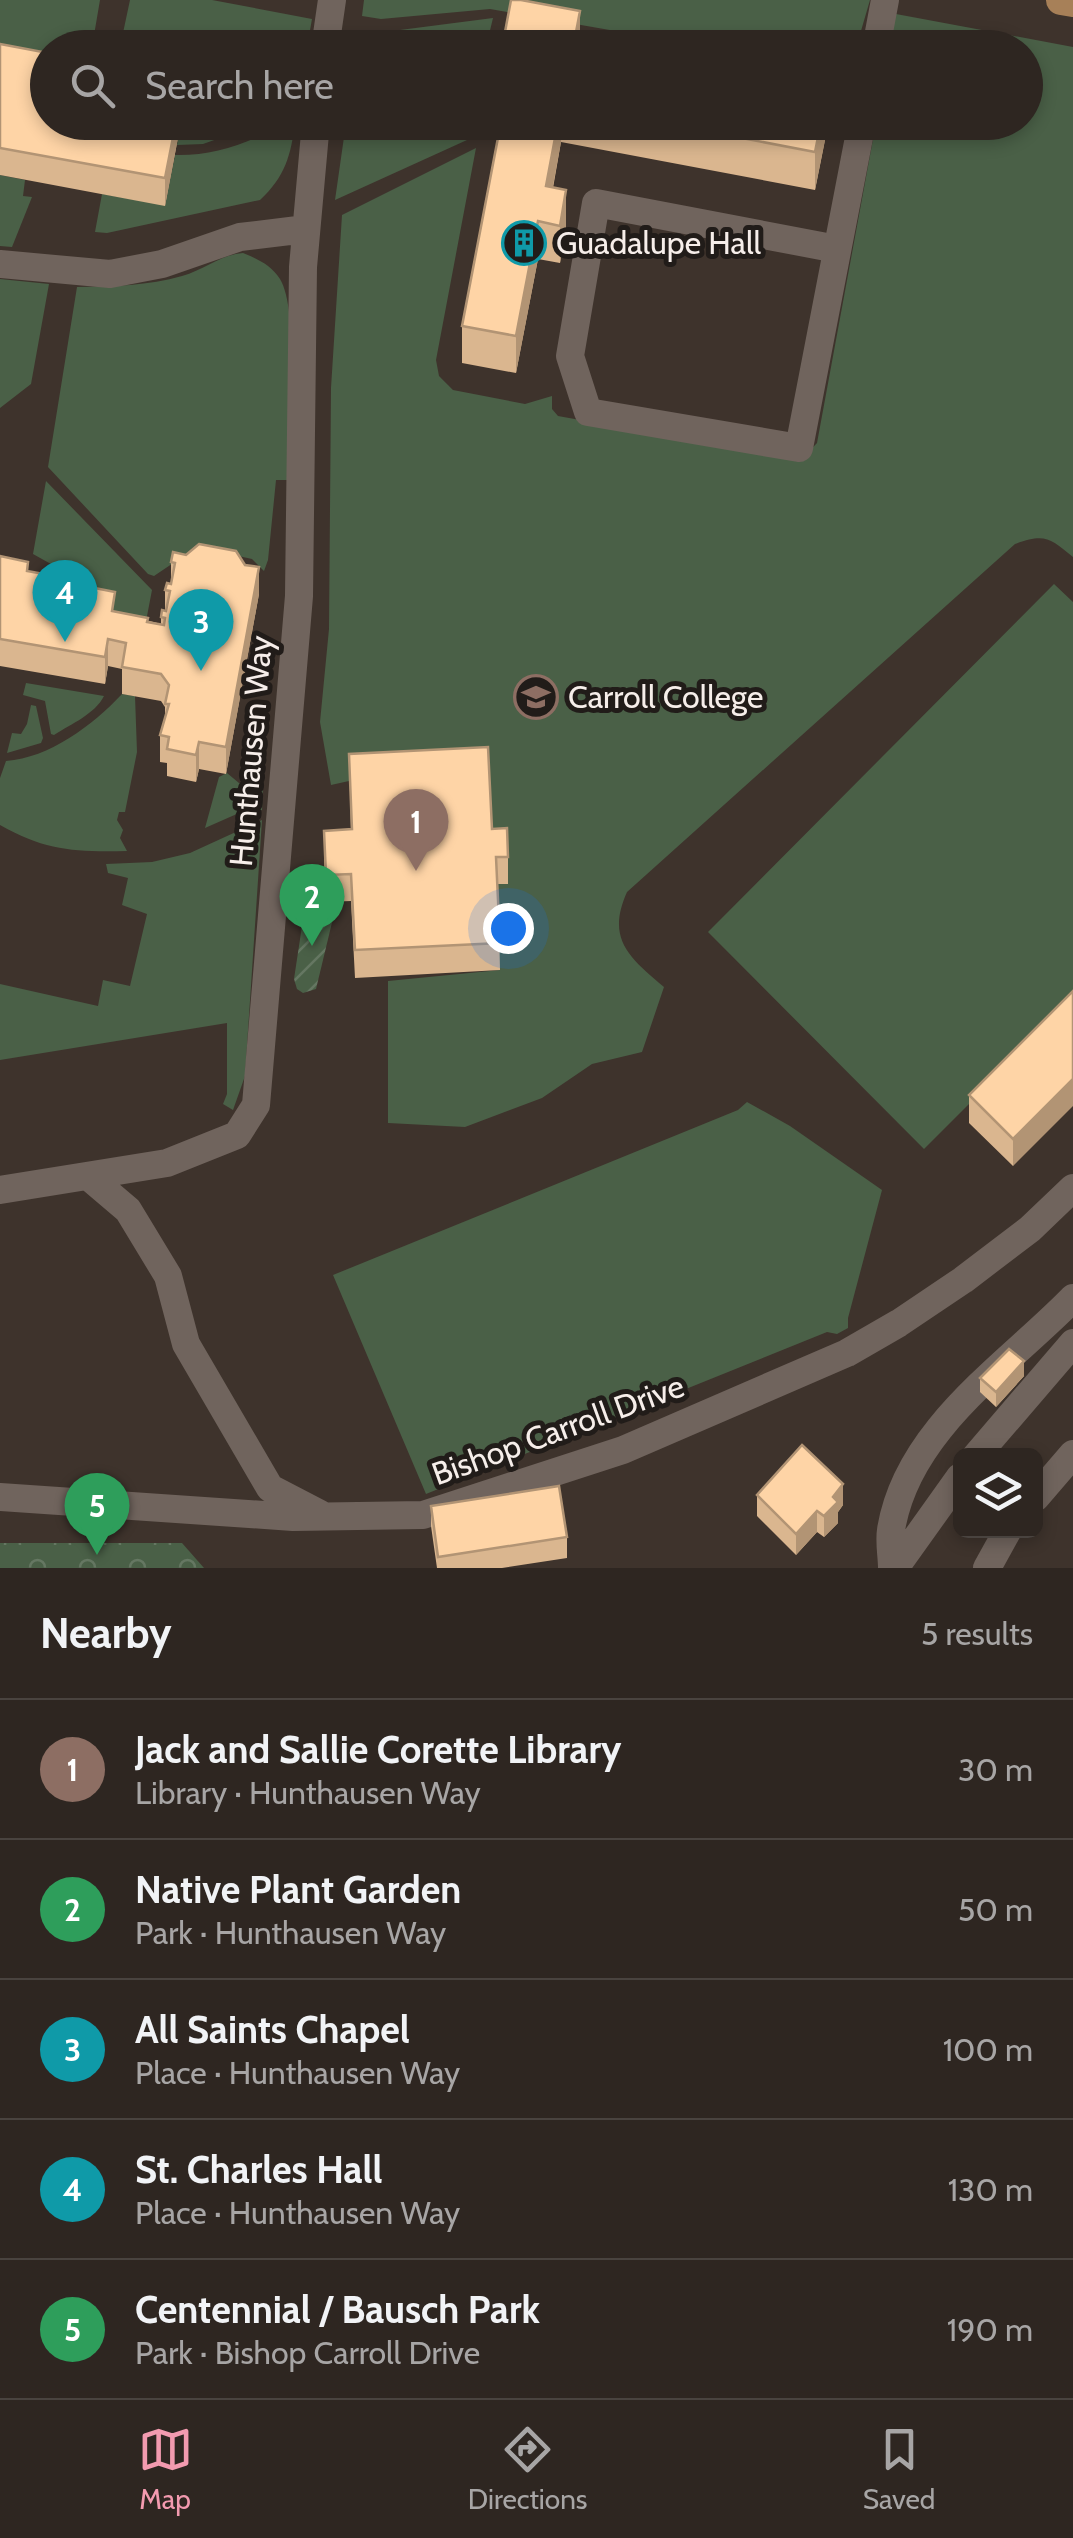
<!DOCTYPE html>
<meta charset="utf-8">
<style>
body{margin:0;font-family:Cabin,sans-serif;background:#362e2a;color:#f1f3f6}
.controls{position:absolute;right:30px;bottom:30px;display:grid;overflow:hidden;border-radius:15px;box-shadow:0 5px 15px #0003}
.controls button{width:90px;height:90px;display:grid;place-items:center;padding:0;border:0;border-bottom:2px solid #49433f;background:#2e2621;color:#f1f3f6;font:50px sans-serif}
.you{position:absolute;left:508px;top:928px;width:35px;height:35px;margin:-25px;border:8px solid #fff;border-radius:50%;background:#1a73e8;box-shadow:0 0 0 15px #1a73e833}
.badge{display:grid;place-items:center;width:65px;height:65px;border-radius:50%;background:#f29aaf;color:#fff;font-size:32px;font-weight:700}
.pin{position:absolute;translate:-50% -82px;filter:drop-shadow(0 2px 5px #0008)}
.pin::after{content:'';position:absolute;top:52px;width:35px;height:30px;background:inherit;clip-path:polygon(0 0,100% 0,50% 100%)}
.list{margin:0;padding:0;list-style:none}
h2{display:flex;justify-content:space-between;align-items:center;height:130px;margin:0;padding:0 40px;font-size:42px}
h2 small{font-size:32px;font-weight:400;color:#a7a5a5}
.list li{display:grid;grid-template-columns:65px 1fr auto;gap:30px;align-items:center;box-sizing:border-box;height:140px;padding:0 40px;border-top:2px solid #49433f}
.list b{display:block;font-size:38px;white-space:nowrap}
.list p{margin:0;font-size:32px;white-space:nowrap;color:#a7a5a5}
.list em{font-size:32px;font-style:normal;color:#a7a5a5}
.icon{flex:none;width:55px;height:55px;fill:none;stroke:currentColor;stroke-width:2;stroke-linecap:round;stroke-linejoin:round}
.map{position:relative;flex:none;width:1073px;height:1568px;overflow:hidden}
.search{position:absolute;background:#2e2621;box-shadow:0 5px 15px #0003;left:30px;right:30px;top:30px;height:110px;display:flex;align-items:center;gap:25px;box-sizing:border-box;padding:0 35px;border-radius:55px;color:#a7a5a5;font-size:38px}
.sheet{height:830px;background:#2e2621}
nav{display:flex;justify-content:space-around;align-items:center;box-sizing:border-box;height:140px;border-top:2px solid #49433f;background:#2e2621;font-size:28px;color:#a7a5a5}
nav a{display:grid;justify-items:center;gap:5px}
nav .on{color:#f29aaf}
.map>svg:first-child{display:block}
</style>
<div class="map">
<svg width="1073" height="1568" viewBox="0 0 1073 1568">
<defs>
<pattern id="park-crowns" width="20" height="18" patternUnits="userSpaceOnUse" patternTransform="scale(2.5)"><rect width="20" height="18" fill="#4a6047"/><path d="M2 6a3 3 0 1 1 6 0M12 15a3 3 0 1 1 6 0" fill="none" stroke="#657762"/></pattern>
<pattern id="garden-furrows" width="10" height="10" patternUnits="userSpaceOnUse" patternTransform="scale(2.5)"><rect width="10" height="10" fill="#4a6047"/><path d="M-1 1l2-2M0 10L10 0M9 11l2-2" fill="none" stroke="#657762"/></pattern>
</defs>
<rect width="100%" height="100%" fill="#3e332c"/>
<path fill="#4a6047" d="M 0,0 L 100,0 L 92,47 L 48,48 L 47,80 L 0,71 Z
M 130,0 L 212,0 L 312,19 L 307,47 L 120,47 Z
M 364,0 L 870,0 L 856,48 L 707,47 L 490,9 L 381,19 L 362,16 Z
M 896,14 L 1073,47 L 1073,557 C 1050,538 1045,533 1015,544 L 627,892 C 606,939 629,957 664,987 L 642,1052 L 592,1064 L 542,1098 L 465,1127 L 388,1123 L 388,981 L 500,970 L 349,781 L 331,785 L 320,722 L 329,629 L 331,388 L 342,215 L 476,148 L 436,360 L 439,376 L 453,390 L 525,404 L 552,396 L 552,409 L 558,416 L 801,460 L 817,443 L 876,123 L 1026,122 L 1026,48 L 888,47 Z
M 493,18 L 486,47 L 416,47 L 400,30 Z
M 181,123 L 181,122 L 262,123 L 203,144 L 177,145 Z
M 284,123 L 295,123 C 291,155 285,177 260,200 L 107,233 L 95,232 L 102,194 L 165,205 L 175,155 C 213,156 251,143 284,123 Z
M 346,123 L 466,123 L 478,135 L 335,200 Z
M 0,175 L 25,180 L 23,196 L 32,197 L 12,247 L 0,246 Z
M 243,253 C 258,259 271,265 280,279 C 300,312 289,436 289,480 L 276,480 L 268,560 L 264,571 L 252,559 L 197,547 L 154,576 L 148,574 L 48,467 L 77,287 C 112,286 149,286 182,276 C 204,270 220,255 243,253 Z
M 0,279 L 49,284 L 31,384 L 0,408 Z
M 46,481 L 152,590 L 143,637 L 71,601 L 76,578 L 33,554 Z
M 1054,584 L 1073,602 L 1073,1000 L 924,1149 L 708,932 Z
M 26,683 L 104,696 C 95,714 71,724 54,735 L 51,734 L 45,701 L 23,695 Z
M 122,694 L 135,696 L 137,752 L 125,812 L 119,812 L 117,820 L 123,830 L 120,838 L 127,851 C 75,852 46,851 0,825 L 0,778 L 6,761 C 49,758 93,725 122,694 Z
M 31,705 L 36,706 L 43,738 L 41,743 L 7,753 L 12,733 L 21,734 L 27,724 Z
M 227,773 L 239,783 L 263,786 L 262,810 L 239,813 L 205,828 L 219,777 Z
M 262,820 L 245,1076 L 233,1110 L 223,1104 L 227,1094 L 227,1023 L 0,1060 L 0,984 L 98,1006 L 103,980 L 130,986 L 147,914 L 122,905 L 128,878 L 108,873 L 106,864 L 152,862 L 190,853 Z
M 747,1102 L 790,1126 L 882,1190 L 848,1318 L 848,1328 L 837,1334 L 827,1332 L 426,1494 L 333,1275 L 738,1110 Z"/>
<path fill="url(#park-crowns)" d="M 0,1543 L 182,1543 L 204,1568 L 0,1568 Z"/>
<path fill="url(#garden-furrows)" d="M 335,910 L 316,989 L 303,993 L 297,989 L 294,979 L 304,913 Z"/>
<g fill="none" stroke-linecap="round" stroke-linejoin="round">
<path stroke="#70645d" stroke-width="28" d="M 325,48 L 332,0
M 876,48 L 885,0
M 837,249 L 596,203 L 570,356 L 588,412 L 799,448 L 862,122
M 0,264 L 110,274 L 162,264 L 240,237 L 306,229
M 88,1176 L 128,1210 L 168,1276 L 186,1344 L 270,1488 L 320,1514
M 0,1190 L 167,1163 L 237,1135 L 256,1105 L 299,596 L 303,267 L 316,122
M 976,1456 L 1073,1343
M 0,1497 L 293,1517 L 423,1515 L 623,1450 L 847,1353 L 899,1323 L 963,1280 L 1030,1229 L 1073,1188
M 1036,1497 L 1073,1454
M 892,1568 C 892,1556 889,1542 891,1530 C 907,1429 1008,1365 1073,1298
M 895,1568 L 960,1477
M 987,1568 L 1008,1530"/>
<path stroke="#a78058" stroke-width="30" d="M 1061,0 L 1073,2"/>
</g>
<path fill="#dab68f" d="M 0,44 L 48,122 L 181,122 L 165,206 L 0,175 Z
M 501,122 L 825,122 L 825,140 L 815,190 L 561,142 L 553,188 L 566,228 L 560,263 L 538,259 L 516,373 L 462,363 L 462,326 Z
M 0,556 L 28,572 L 55,580 L 115,612 L 161,624 L 161,617 L 165,611 L 165,590 L 171,583 L 171,562 L 259,594 L 226,774 L 199,769 L 196,782 L 167,776 L 167,763 L 160,762 L 160,735 L 165,719 L 165,707 L 161,701 L 122,694 L 122,669 L 108,666 L 105,684 L 0,666 Z
M 349,754 L 492,829 L 508,857 L 508,884 L 498,884 L 500,970 L 355,978 L 351,901 L 326,902 L 324,858 L 324,831 L 351,830 Z
M 1073,991 L 1013,1166 L 969,1123 L 969,1095 Z
M 1024,1376 L 996,1407 L 980,1392 L 980,1378 Z
M 757,1495 L 843,1505 L 838,1512 L 838,1523 L 824,1537 L 817,1532 L 796,1555 L 757,1516 Z
M 431,1506 L 567,1537 L 567,1558 L 502,1568 L 437,1568 L 431,1526 Z"/>
<path fill="#b29474" d="M 580,11 L 580,48 L 573,48 Z
M 176,122 L 181,122 L 165,206 L 165,178 Z
M 558,122 L 561,122 L 561,142 L 546,224 L 546,186 Z
M 821,122 L 825,122 L 825,140 L 815,190 L 815,152 Z
M 566,190 L 566,228 L 560,263 L 560,226 Z
M 538,221 L 538,259 L 516,373 L 516,336 Z
M 259,567 L 259,594 L 226,774 L 226,747 Z
M 108,639 L 108,666 L 105,684 L 105,657 Z
M 199,742 L 199,769 L 196,782 L 196,755 Z
M 1073,1079 L 1073,1106 L 1013,1166 L 1013,1139 Z
M 1024,1361 L 1024,1376 L 996,1407 L 996,1392 Z
M 843,1484 L 843,1505 L 838,1512 L 838,1523 L 824,1537 L 824,1516 L 833,1497 Z
M 817,1511 L 817,1532 L 796,1555 L 796,1534 Z"/>
<path fill="#fed4a6" stroke="#b29474" stroke-width="2.5" d="M 511,0 L 521,0 L 580,11 L 573,48 L 502,48 Z
M 0,44 L 48,53 L 48,122 L 176,122 L 165,178 L 0,148 Z
M 501,122 L 558,122 L 546,186 L 566,190 L 560,226 L 538,221 L 516,336 L 462,326 Z
M 658,122 L 821,122 L 815,152 Z
M 199,544 L 236,551 L 245,565 L 259,567 L 226,747 L 199,742 L 196,755 L 167,749 L 169,737 L 160,735 L 169,704 L 165,704 L 169,685 L 161,674 L 122,667 L 126,643 L 108,639 L 105,657 L 0,639 L 0,556 L 28,562 L 27,571 L 55,576 L 54,580 L 115,592 L 112,611 L 148,618 L 147,622 L 164,625 L 165,618 L 161,617 L 162,610 L 166,611 L 170,591 L 165,590 L 167,583 L 171,584 L 175,563 L 171,562 L 173,552 L 186,555 Z
M 488,747 L 492,829 L 507,828 L 508,857 L 496,857 L 500,943 L 355,950 L 351,874 L 326,875 L 324,831 L 352,829 L 349,754 Z
M 1073,991 L 1073,1079 L 1013,1139 L 969,1095 Z
M 1009,1349 L 1024,1361 L 996,1392 L 980,1378 Z
M 802,1445 L 843,1484 L 833,1497 L 838,1502 L 824,1516 L 817,1511 L 796,1534 L 757,1495 Z
M 559,1486 L 567,1537 L 438,1557 L 431,1506 Z"/>
<defs>
<g id="building-ring" transform="scale(2.25)"><circle r="9.5" fill="#211c19" stroke="#0f9aa8" stroke-width="1.5"/><path d="M-4-6H4V6H1V3H-1V6H-4ZM-2.5-4.3h1.7v1.8h-1.7ZM.8-4.3h1.7v1.8H.8ZM-2.5-1h1.7V.8h-1.7ZM.8-1h1.7V.8H.8Z" fill="#0f9aa8"/></g>
<g id="university-ring" transform="scale(2.25)"><circle r="9.5" fill="#211c19" stroke="#8d6e63" stroke-width="1.5"/><path d="M0-5L7-2L0 1L-7-2ZM-4 1L0 2.5L4 1V4Q0 6-4 4Z" fill="#8d6e63"/></g>
</defs>
<g fill-rule="evenodd">
<use href="#building-ring" x="524" y="243"/>
<use href="#university-ring" x="536" y="697"/>
</g>
<g text-anchor="middle" stroke-width="10" stroke-linejoin="round" paint-order="stroke">
<g font-size="32" fill="#f6eeea" stroke="#211c19" text-anchor="start">
<text x="556" y="254">Guadalupe Hall</text>
<text x="568" y="708">Carroll College</text>
</g>
<g font-size="32" fill="#f6eeea" stroke="#211c19">
<text transform="translate(251 751) rotate(-85)" y="11">Hunthausen Way</text>
<text transform="translate(558 1430) rotate(-20)" y="11">Bishop Carroll Drive</text>
</g>
</g>
</svg>
<div class="controls">
<button><svg class="icon" aria-label="layers" viewBox="0 0 24 24"><path d="M12 4l9 5-9 5-9-5zM3 14l9 5 9-5"/></svg></button>
</div>
<div class="you"></div>
<div class="pin badge" style="left:416px;top:871px;background:#8d6e63">1</div>
<div class="pin badge" style="left:312px;top:946px;background:#2e9e5b">2</div>
<div class="pin badge" style="left:201px;top:671px;background:#0f9aa8">3</div>
<div class="pin badge" style="left:65px;top:642px;background:#0f9aa8">4</div>
<div class="pin badge" style="left:97px;top:1555px;background:#2e9e5b">5</div>
<div class="search"><svg class="icon" aria-label="search" viewBox="0 0 24 24"><circle cx="10" cy="10" r="6"/><path d="M15 15l6 6"/></svg>Search here</div>
</div>
<section class="sheet">
<h2>Nearby<small>5 results</small></h2>
<ul class="list">
<li><span class="badge" style="background:#8d6e63">1</span><div><b>Jack and Sallie Corette Library</b><p>Library · Hunthausen Way</p></div><em>30 m</em></li>
<li><span class="badge" style="background:#2e9e5b">2</span><div><b>Native Plant Garden</b><p>Park · Hunthausen Way</p></div><em>50 m</em></li>
<li><span class="badge" style="background:#0f9aa8">3</span><div><b>All Saints Chapel</b><p>Place · Hunthausen Way</p></div><em>100 m</em></li>
<li><span class="badge" style="background:#0f9aa8">4</span><div><b>St. Charles Hall</b><p>Place · Hunthausen Way</p></div><em>130 m</em></li>
<li><span class="badge" style="background:#2e9e5b">5</span><div><b>Centennial / Bausch Park</b><p>Park · Bishop Carroll Drive</p></div><em>190 m</em></li>
</ul>
</section>
<nav>
<a class="on"><svg class="icon" aria-label="map" viewBox="0 0 24 24"><path d="M3 6l6-2 6 2 6-2v14l-6 2-6-2-6 2zM9 4v14M15 6v14"/></svg>Map</a>
<a><svg class="icon" aria-label="directions" viewBox="0 0 24 24"><path d="M12 3l9 9-9 9-9-9zM9 14v-3h6M13 9l2 2-2 2"/></svg>Directions</a>
<a><svg class="icon" aria-label="saved" viewBox="0 0 24 24"><path d="M7 4h10v16l-5-4-5 4z"/></svg>Saved</a>
</nav>
